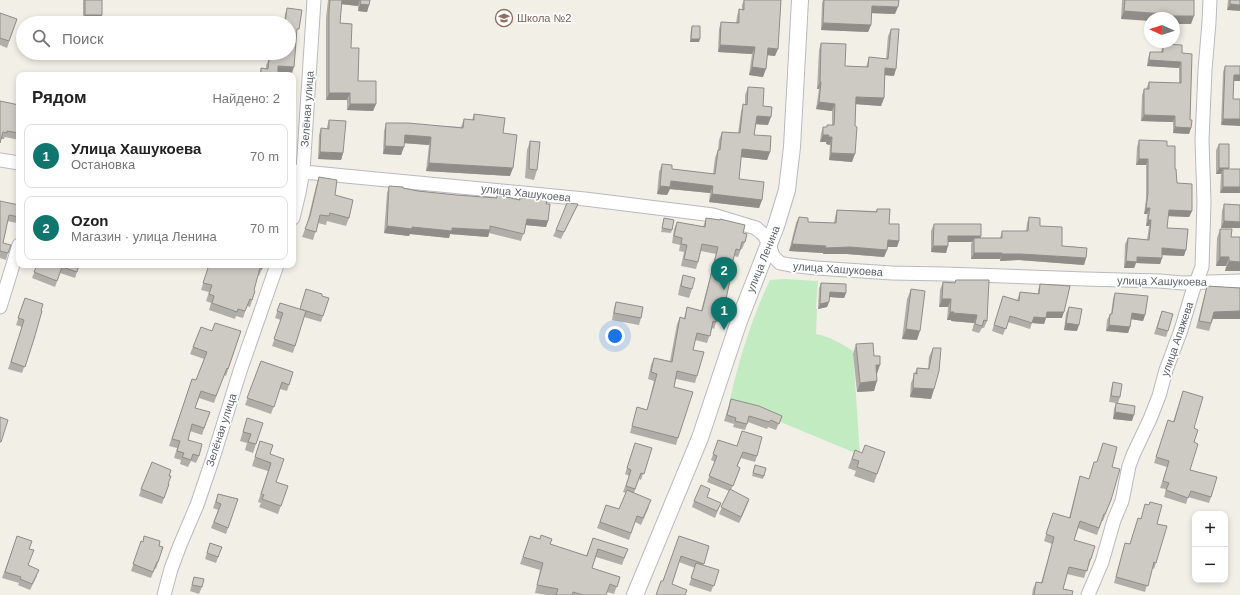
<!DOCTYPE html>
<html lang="ru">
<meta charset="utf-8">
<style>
body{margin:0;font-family:Helvetica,sans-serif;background:#f2f2f2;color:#222}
.controls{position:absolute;right:12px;bottom:12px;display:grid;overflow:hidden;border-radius:8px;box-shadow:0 2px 6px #0003}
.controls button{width:36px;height:36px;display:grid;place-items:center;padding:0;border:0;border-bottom:1px solid #e0e0e0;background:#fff;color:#222;font:20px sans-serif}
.compass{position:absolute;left:1144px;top:12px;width:36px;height:36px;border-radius:50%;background:#fff;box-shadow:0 2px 6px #0003;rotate:273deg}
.you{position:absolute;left:615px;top:336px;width:14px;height:14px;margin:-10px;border:3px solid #fff;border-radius:50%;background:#1a73e8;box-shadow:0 0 0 6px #1a73e833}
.badge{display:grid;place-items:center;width:26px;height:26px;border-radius:50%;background:#0f766e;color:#fff;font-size:13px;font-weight:700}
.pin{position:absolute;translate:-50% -33px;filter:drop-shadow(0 1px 2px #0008)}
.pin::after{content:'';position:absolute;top:21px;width:14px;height:12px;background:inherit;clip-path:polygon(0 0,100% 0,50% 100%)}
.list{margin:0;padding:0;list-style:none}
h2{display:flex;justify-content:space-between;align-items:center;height:52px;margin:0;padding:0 16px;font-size:17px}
h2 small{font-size:13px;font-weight:400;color:#767676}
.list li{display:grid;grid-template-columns:26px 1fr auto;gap:12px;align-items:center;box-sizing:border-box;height:64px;margin:0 8px 8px;padding:0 8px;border:1px solid #e0e0e0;border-radius:8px}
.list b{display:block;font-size:15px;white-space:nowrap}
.list p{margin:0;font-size:13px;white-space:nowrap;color:#767676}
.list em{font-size:13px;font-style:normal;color:#767676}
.icon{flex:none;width:22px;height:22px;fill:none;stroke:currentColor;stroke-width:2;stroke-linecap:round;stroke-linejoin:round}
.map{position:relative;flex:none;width:1240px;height:595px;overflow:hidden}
.search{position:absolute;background:#fff;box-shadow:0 2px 6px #0003;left:16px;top:16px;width:280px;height:44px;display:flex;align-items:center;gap:10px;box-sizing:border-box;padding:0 14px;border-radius:22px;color:#767676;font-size:15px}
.panel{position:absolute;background:#fff;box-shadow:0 2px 6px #0003;left:16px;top:72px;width:280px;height:196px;border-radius:8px}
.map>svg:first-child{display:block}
</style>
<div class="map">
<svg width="1240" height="595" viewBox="0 0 1240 595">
<rect width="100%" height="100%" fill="#f2efe7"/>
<path fill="#c2ebc2" d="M 785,279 L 818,281 L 816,308 L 817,309 L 816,334 C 830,337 841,343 853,351 L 860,455 L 752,410 L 729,403 C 739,360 751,319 770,280 Z"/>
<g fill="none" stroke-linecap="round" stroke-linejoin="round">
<g stroke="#b7babf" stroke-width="15">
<path id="minor" d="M 0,160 L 19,163
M 293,171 L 585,199 L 713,215 L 756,228 L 764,235 L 769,244 L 773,256 L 780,263 L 790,265 L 816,268 L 892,273 L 945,274 L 1085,279 L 1159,281 L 1183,283 L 1240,281
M 293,218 L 299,193 L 303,171 L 314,0
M 0,307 L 19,245
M 164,595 L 171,569 L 180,545 L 197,505 L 213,458 L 240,371 L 277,265
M 1088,595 L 1102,562 L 1114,520 L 1122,501 L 1129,466 L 1133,455 L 1150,419 L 1159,396 L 1166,370 L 1181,330 L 1193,290 L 1202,267 L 1204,202 L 1202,140 L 1205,70 L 1209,22 L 1210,0"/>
</g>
<g stroke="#b7babf" stroke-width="18">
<path id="tertiary" d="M 635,595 L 700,438 L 739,321 L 776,226 L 787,190 L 792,147 L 800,0"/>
</g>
<use href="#minor" stroke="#fff" stroke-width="13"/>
<use href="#tertiary" stroke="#fff" stroke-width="16"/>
</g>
<path fill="#b0aea9" d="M 83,0 L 102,0 L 102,15 L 100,21 L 83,21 Z
M 328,0 L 370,0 L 369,5 L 367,12 L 358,11 L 358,6 L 341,4 L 340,23 L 351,48 L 358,81 L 376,104 L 373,111 L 347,110 L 347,100 L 326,100 L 326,18 Z
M 744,0 L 781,0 L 775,56 L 767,55 L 763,77 L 749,75 L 752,54 L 718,52 L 719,29 L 721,22 L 736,23 L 737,16 L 739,9 L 742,10 L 742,5 Z
M 823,0 L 824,0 L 895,14 L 871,13 L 871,25 L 868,32 L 821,30 L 822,3 Z
M 1122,0 L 1194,0 L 1191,24 L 1174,18 L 1150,18 L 1121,19 Z
M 1228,0 L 1240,0 L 1227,10 Z
M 287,8 L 296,36 L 292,73 L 278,72 L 278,75 L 259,75 L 261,68 L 266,68 L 266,65 L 269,59 L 272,59 L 272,53 L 289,53 L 289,23 L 284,23 L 285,14 Z
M 0,13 L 17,19 L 7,48 L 0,45 Z
M 692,26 L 699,42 L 690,42 L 691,29 Z
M 891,29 L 894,76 L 885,75 L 884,98 L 881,106 L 856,104 L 852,162 L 829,160 L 830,145 L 826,144 L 826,142 L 820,142 L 821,134 L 823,127 L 827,127 L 827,125 L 832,125 L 832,111 L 816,109 L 819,89 L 817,89 L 819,50 L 821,43 L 845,66 L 866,67 L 869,57 L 886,59 L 888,36 Z
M 1163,44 L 1182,53 L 1190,120 L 1191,128 L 1189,134 L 1173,133 L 1173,122 L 1141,121 L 1142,95 L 1144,89 L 1146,89 L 1149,82 L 1179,83 L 1179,68 L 1147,66 L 1148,58 L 1150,52 L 1161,52 Z
M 1225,66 L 1240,81 L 1234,81 L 1233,99 L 1221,125 L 1223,72 Z
M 748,87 L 763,106 L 768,125 L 756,124 L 754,135 L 770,152 L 767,160 L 741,157 L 739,179 L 762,200 L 759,208 L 709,202 L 710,193 L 670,189 L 667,195 L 657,194 L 659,172 L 662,164 L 672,169 L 713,174 L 715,158 L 718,150 L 719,140 L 722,132 L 738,133 L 741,112 L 743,104 L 745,105 L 745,95 Z
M 0,101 L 19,105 L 19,140 L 5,137 L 4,139 L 1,139 Z
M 474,114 L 503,133 L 510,176 L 426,171 L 429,145 L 404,143 L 401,155 L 383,154 L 384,131 L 386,123 L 461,127 L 464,119 L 472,120 Z
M 329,120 L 343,153 L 341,160 L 318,159 L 319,135 L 321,128 L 327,129 L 327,127 Z
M 1139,140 L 1167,146 L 1175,169 L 1177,183 L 1192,211 L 1189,217 L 1168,216 L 1167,228 L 1184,256 L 1162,255 L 1162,258 L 1160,264 L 1136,263 L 1134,268 L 1124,268 L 1125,244 L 1128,238 L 1147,240 L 1149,226 L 1146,226 L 1147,214 L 1144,214 L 1146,199 L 1146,165 L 1136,165 L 1137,147 Z
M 530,141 L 537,170 L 534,180 L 525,178 L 527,150 Z
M 1219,144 L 1228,169 L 1240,169 L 1220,193 L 1221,174 L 1216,174 L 1216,150 Z
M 319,177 L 335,195 L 349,218 L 346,226 L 327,221 L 326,225 L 318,223 L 313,240 L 302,237 L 307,224 L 316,186 Z
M 389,186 L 418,191 L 456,195 L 496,198 L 497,195 L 519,199 L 520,198 L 546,204 L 548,221 L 546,227 L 526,225 L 521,241 L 489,233 L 488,237 L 450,234 L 449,238 L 410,234 L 409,236 L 384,233 L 387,193 Z
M 0,201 L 19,217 L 17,223 L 7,221 L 3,243 L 8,253 L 6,260 L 0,258 Z
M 578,204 L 575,210 L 561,239 L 553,236 L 556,230 Z
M 1224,204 L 1240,205 L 1240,228 L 1221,228 L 1222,211 Z
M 877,209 L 889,224 L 899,241 L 897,247 L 887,247 L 887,250 L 884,257 L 847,254 L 823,254 L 823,253 L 789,251 L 796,223 L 799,217 L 808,222 L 834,223 L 835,217 L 837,210 L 876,211 Z
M 1029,217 L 1062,246 L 1086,258 L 1084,265 L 1019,260 L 1000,261 L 1000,259 L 971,259 L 971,244 L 972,242 L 948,242 L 946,253 L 931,252 L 931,231 L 934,224 L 981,236 L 980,238 L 1000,238 L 1002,231 L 1026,231 L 1027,223 Z
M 664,218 L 672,230 L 671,233 L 661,232 Z
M 706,218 L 743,233 L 745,242 L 742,249 L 741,249 L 738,257 L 734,256 L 728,279 L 726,299 L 723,306 L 720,305 L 716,322 L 714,329 L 712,328 L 707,343 L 695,340 L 693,350 L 697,376 L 695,383 L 676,379 L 674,387 L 678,438 L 676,445 L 630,433 L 635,414 L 637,407 L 647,410 L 654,381 L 648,379 L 651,365 L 654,358 L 670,361 L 677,324 L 680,317 L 684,318 L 687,307 L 701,311 L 716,254 L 701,251 L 698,262 L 696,269 L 681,266 L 684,252 L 679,251 L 680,245 L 672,243 L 674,229 L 677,222 L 703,227 Z
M 1220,229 L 1231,237 L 1240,237 L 1240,271 L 1225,271 L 1226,266 L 1216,266 L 1217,238 Z
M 37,265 L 79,265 L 75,278 L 60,273 L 55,287 L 32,278 Z
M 209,265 L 262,269 L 259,276 L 258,275 L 254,290 L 255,291 L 250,307 L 247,306 L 243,318 L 236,316 L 235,319 L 209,310 L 211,303 L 206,301 L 209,292 L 201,290 Z
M 683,276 L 692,289 L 689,298 L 678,295 L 680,285 Z
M 956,280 L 987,321 L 984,328 L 982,328 L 979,333 L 972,331 L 974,323 L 951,321 L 951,320 L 947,320 L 948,307 L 939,307 L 940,290 L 943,282 L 955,283 Z
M 821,283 L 846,293 L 844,298 L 830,297 L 827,307 L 818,309 L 819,288 Z
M 1040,284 L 1062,318 L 1046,318 L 1044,324 L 1032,323 L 1030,329 L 1008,322 L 1003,335 L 992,331 L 1003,296 L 1017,300 L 1020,292 L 1038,294 L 1038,290 Z
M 1207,286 L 1240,288 L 1240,319 L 1213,319 L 1209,331 L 1196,328 L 1205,293 Z
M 306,289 L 322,296 L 323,316 L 321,322 L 304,317 L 293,353 L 272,346 L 281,320 L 275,318 L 280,303 L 300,309 Z
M 911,289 L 917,340 L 902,339 L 907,299 Z
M 1115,293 L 1145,315 L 1143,321 L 1131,319 L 1130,327 L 1128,333 L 1106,331 L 1107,320 L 1110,314 L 1111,314 L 1113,299 Z
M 25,298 L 41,311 L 34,339 L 22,373 L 8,369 L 22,327 L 16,325 Z
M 616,302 L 641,318 L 639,325 L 612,320 L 614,308 Z
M 1069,307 L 1077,331 L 1064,330 L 1066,313 Z
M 1162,311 L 1168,331 L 1166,337 L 1154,334 Z
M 201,327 L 212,331 L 241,331 L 226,376 L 224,375 L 214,403 L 199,398 L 195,408 L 210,412 L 202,435 L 190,431 L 188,440 L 199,456 L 196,463 L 191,461 L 188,467 L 180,464 L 181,460 L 174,458 L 177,448 L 169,446 L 192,379 L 196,380 L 204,359 L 190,354 Z
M 856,344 L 877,374 L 874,391 L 857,392 L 853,354 Z
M 933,348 L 934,389 L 931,399 L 910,397 L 911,383 L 917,368 L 928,369 L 929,357 Z
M 261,361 L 293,372 L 287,391 L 280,389 L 271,414 L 245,405 Z
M 1113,382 L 1120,397 L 1118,403 L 1132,421 L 1113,419 L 1114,409 L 1116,403 L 1109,402 L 1111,389 Z
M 1183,391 L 1194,428 L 1194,442 L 1190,470 L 1211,497 L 1209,503 L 1188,497 L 1186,504 L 1164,497 L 1166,489 L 1160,488 L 1167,467 L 1154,463 L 1168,420 L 1173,422 Z
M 731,399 L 782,416 L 776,430 L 768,427 L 767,429 L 748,422 L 745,430 L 733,427 L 734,424 L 724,421 Z
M 247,418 L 256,444 L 253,453 L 245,450 L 247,443 L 240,441 Z
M 742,431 L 757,456 L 755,462 L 741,458 L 737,466 L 740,468 L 731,490 L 749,499 L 739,523 L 719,514 L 729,491 L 707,482 L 715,462 L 711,460 L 718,440 L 737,446 Z
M 260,441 L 270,454 L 276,482 L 288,486 L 278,514 L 259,507 L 261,503 L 258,502 L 268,471 L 252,466 Z
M 635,443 L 652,448 L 641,480 L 639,479 L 634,493 L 649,507 L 641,525 L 635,522 L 629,540 L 597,528 L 606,505 L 619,509 L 626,493 L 623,492 L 629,476 L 625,474 Z
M 855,450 L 862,453 L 885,452 L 874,483 L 854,476 L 856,471 L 848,468 Z
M 1094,462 L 1112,467 L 1111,500 L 1103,521 L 1102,521 L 1097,535 L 1078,528 L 1074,540 L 1091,559 L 1089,566 L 1088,566 L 1084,578 L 1067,574 L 1063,589 L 1072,595 L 1032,595 L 1033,589 L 1036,582 L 1041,583 L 1052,544 L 1044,541 L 1053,513 L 1069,518 L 1078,483 L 1080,476 L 1089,479 Z
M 755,465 L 764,476 L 763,479 L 752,476 Z
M 169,476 L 168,484 L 169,484 L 162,504 L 139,496 L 141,489 Z
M 218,494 L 238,499 L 226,534 L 211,528 L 218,510 L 213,508 Z
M 707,497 L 721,503 L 715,518 L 692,507 L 694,501 Z
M 1145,504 L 1157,524 L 1156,563 L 1154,569 L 1152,568 L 1145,592 L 1114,583 L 1125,543 L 1130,544 L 1138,518 L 1141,519 Z
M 17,536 L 29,549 L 28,565 L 37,576 L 30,590 L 18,585 L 19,583 L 2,578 Z
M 530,536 L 550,544 L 586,556 L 593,538 L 628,549 L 622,565 L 596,557 L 592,568 L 620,577 L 614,594 L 607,592 L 606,595 L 547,595 L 535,593 L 540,570 L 520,564 Z
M 679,536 L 709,546 L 703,565 L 719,570 L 711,592 L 689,585 L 695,568 L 679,562 L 672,584 L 663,581 Z
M 141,541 L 163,547 L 156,569 L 155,568 L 151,578 L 131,571 Z
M 210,543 L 222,547 L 216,563 L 205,559 Z
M 194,577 L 202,587 L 199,594 L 190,591 Z"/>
<path fill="#908d89" d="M 341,0 L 360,0 L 358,6 L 340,4 Z
M 360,4 L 369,5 L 367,12 L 358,11 Z
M 1230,4 L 1240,5 L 1240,11 L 1227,10 Z
M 872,6 L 898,7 L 895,14 L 869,13 Z
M 1124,11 L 1165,14 L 1163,18 L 1150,18 L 1150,21 L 1121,19 Z
M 85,15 L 102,15 L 100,21 L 83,21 Z
M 1165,16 L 1194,16 L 1191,24 L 1174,24 L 1174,18 L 1164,18 Z
M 823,23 L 871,25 L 868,32 L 821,30 Z
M 691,39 L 700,39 L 699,42 L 690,42 Z
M 720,45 L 755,47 L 752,54 L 718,52 Z
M 768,48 L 778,49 L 775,56 L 766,55 Z
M 1149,60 L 1181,62 L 1179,68 L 1147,66 Z
M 278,66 L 294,67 L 292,73 L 276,72 Z
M 752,67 L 766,69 L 763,77 L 749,75 Z
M 885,68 L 896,69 L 894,76 L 883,75 Z
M 1234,75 L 1240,75 L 1240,81 L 1231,81 Z
M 820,82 L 821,82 L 819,89 L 817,89 Z
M 329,93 L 350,93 L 347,100 L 326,100 Z
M 856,97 L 884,98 L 881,106 L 854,104 Z
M 819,102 L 835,104 L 832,111 L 816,109 Z
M 350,104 L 376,104 L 373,111 L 347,110 Z
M 1144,115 L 1175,116 L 1173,122 L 1141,121 Z
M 757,116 L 771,117 L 768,125 L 754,124 Z
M 1223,119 L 1240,119 L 1240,126 L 1221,125 Z
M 1175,127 L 1191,128 L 1189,134 L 1173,133 Z
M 405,135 L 431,137 L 429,145 L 402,143 Z
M 823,135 L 829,135 L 826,142 L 820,142 Z
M 828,137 L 832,137 L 830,145 L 826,144 Z
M 385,146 L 404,147 L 401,155 L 383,154 Z
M 742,149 L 770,152 L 767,160 L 740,157 Z
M 320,152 L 343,153 L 341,160 L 318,159 Z
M 831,153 L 855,154 L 852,162 L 829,160 Z
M 1139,159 L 1148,159 L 1146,165 L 1136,165 Z
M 429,163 L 513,168 L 510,176 L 426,171 Z
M 1219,168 L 1229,168 L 1226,175 L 1223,169 L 1221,174 L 1216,174 Z
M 671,181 L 713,186 L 710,193 L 670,189 L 667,195 L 657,194 L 660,186 Z
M 1223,187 L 1240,187 L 1240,193 L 1220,193 Z
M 712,194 L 762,200 L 759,208 L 709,202 Z
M 1146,208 L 1150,208 L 1147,214 L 1144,214 Z
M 1169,210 L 1192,211 L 1189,217 L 1166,216 Z
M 527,219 L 548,221 L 546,227 L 525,225 Z
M 1148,220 L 1151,220 L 1149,226 L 1146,226 Z
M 1224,221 L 1240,222 L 1240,228 L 1221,228 Z
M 387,226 L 452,228 L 490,230 L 488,237 L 450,234 L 449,238 L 410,234 L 409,236 L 384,233 Z
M 948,236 L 981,236 L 979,242 L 974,238 L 972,242 L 946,242 Z
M 888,240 L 899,241 L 897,247 L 885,247 Z
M 792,244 L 826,246 L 823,253 L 789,251 Z
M 933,246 L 948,246 L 946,253 L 931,252 Z
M 850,247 L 887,250 L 884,257 L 847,254 L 823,254 L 825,248 Z
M 1162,248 L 1186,250 L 1184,256 L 1160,255 Z
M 974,253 L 1002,253 L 1000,259 L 971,259 Z
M 1002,254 L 1021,254 L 1086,258 L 1084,265 L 1019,260 L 1000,261 Z
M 1137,257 L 1162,258 L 1160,264 L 1136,263 L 1134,268 L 1124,268 L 1126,261 Z
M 1220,257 L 1229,257 L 1226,266 L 1216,266 Z
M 1229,261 L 1240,262 L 1240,271 L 1225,271 Z
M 830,292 L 846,293 L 844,298 L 828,297 Z
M 942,299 L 951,299 L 948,307 L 939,307 Z
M 829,302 L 827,307 L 818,309 L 820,304 Z
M 1240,311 L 1240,319 L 1212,319 L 1214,312 Z
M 950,312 L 954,312 L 951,320 L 947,320 Z
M 1047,312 L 1064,312 L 1062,318 L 1046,318 L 1044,324 L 1032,323 L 1034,317 Z
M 953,313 L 977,315 L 974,323 L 951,321 Z
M 1132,313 L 1145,315 L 1143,321 L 1130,319 Z
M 1066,323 L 1079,325 L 1077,331 L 1064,330 Z
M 1109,325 L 1130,327 L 1128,333 L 1106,331 Z
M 906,329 L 920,331 L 917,340 L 902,339 Z
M 876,365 L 880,365 L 877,374 L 872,374 Z
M 877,381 L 874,391 L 857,392 L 860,383 Z
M 913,388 L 934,389 L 931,399 L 910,397 Z
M 1115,412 L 1134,415 L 1132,421 L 1113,419 Z
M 749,499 L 747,505 L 739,523 L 741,517 Z"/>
<path fill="#cdcac4" stroke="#908d89" d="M 85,0 L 102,0 L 102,15 L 85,15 Z
M 330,0 L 342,0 L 340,23 L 352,24 L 351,48 L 359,48 L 358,81 L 376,81 L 376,104 L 350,104 L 350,93 L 329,93 L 329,11 Z
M 361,0 L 370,0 L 369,5 L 360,4 Z
M 744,0 L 781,0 L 778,49 L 768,48 L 766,69 L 752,67 L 755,47 L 720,45 L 721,22 L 739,23 L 739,9 L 744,10 Z
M 824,0 L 899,0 L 898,7 L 872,6 L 871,25 L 823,23 Z
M 1125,0 L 1194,0 L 1194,16 L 1165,16 L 1165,14 L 1124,11 Z
M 1230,0 L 1240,0 L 1240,5 L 1230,4 Z
M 287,8 L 302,10 L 299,29 L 297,29 L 294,67 L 278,66 L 278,75 L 261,75 L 261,68 L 268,69 L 269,59 L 274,59 L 274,53 L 289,53 L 289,23 L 285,23 Z
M 0,13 L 17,19 L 9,41 L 0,38 Z
M 692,26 L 700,26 L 700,39 L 691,39 Z
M 891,29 L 899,29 L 896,69 L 885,68 L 884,98 L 856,97 L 855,126 L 857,127 L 855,154 L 831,153 L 832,137 L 828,137 L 829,135 L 823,135 L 823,127 L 827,127 L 827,125 L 834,125 L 835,104 L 819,102 L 821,82 L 820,82 L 821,43 L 846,44 L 845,66 L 868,67 L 869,57 L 888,59 Z
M 1163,44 L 1182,45 L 1182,53 L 1192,54 L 1190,120 L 1192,120 L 1191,128 L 1175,127 L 1175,116 L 1144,115 L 1144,89 L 1149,89 L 1149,82 L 1181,83 L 1181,62 L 1149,60 L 1150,52 L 1163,52 Z
M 1225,66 L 1240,66 L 1240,75 L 1234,75 L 1233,99 L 1240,99 L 1240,119 L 1223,119 Z
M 748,87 L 764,88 L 763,106 L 772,107 L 771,117 L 757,116 L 754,135 L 771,136 L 770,152 L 742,149 L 739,179 L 764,182 L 762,200 L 712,194 L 713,186 L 671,181 L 670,187 L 660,186 L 662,164 L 672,165 L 672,169 L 715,174 L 718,150 L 720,150 L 722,132 L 740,133 L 743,104 L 747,105 Z
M 0,101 L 19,105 L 19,133 L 7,131 L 7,133 L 3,132 L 0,143 Z
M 293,107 L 294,107 L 293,117 Z
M 474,114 L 505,118 L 503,133 L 517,135 L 513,168 L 429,163 L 431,137 L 405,135 L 404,147 L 385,146 L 386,123 L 408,123 L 463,128 L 464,119 L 474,120 Z
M 329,120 L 346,121 L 343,153 L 320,152 L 321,128 L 329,129 Z
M 1139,140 L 1167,141 L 1167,146 L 1175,146 L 1175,169 L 1176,169 L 1177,183 L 1192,184 L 1192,211 L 1169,210 L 1167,228 L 1188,229 L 1186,250 L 1162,248 L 1162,258 L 1137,257 L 1137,262 L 1126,261 L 1128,238 L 1149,240 L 1151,220 L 1148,220 L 1150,208 L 1146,208 L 1148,193 L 1148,159 L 1139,159 Z
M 530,141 L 540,142 L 537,170 L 529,169 Z
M 1219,144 L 1229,144 L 1229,168 L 1219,168 Z
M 1223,169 L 1240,169 L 1240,187 L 1223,187 Z
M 319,177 L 337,180 L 335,195 L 353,200 L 349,218 L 330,213 L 329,216 L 320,215 L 316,232 L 305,229 L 310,216 Z
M 389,186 L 403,187 L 403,188 L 418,191 L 456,195 L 497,198 L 497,195 L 520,200 L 520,198 L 547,200 L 546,204 L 550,204 L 548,221 L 527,219 L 524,234 L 490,226 L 490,230 L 452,228 L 452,231 L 412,227 L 412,229 L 387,226 Z
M 0,201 L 19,205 L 19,217 L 9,215 L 3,243 L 11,245 L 8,253 L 0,251 Z
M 567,203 L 578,204 L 564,232 L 556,230 Z
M 1224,204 L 1240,205 L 1240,222 L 1224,221 Z
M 877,209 L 890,209 L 889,224 L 899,224 L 899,241 L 888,240 L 887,250 L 850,247 L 825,248 L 826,246 L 792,244 L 799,217 L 808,218 L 808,222 L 836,223 L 837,210 L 877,212 Z
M 1029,217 L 1040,218 L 1040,226 L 1062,227 L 1062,246 L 1087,248 L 1086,258 L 1021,254 L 1002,254 L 1002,253 L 974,253 L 974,238 L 1002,238 L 1002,231 L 1028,231 Z
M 664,218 L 674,220 L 672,230 L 662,228 Z
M 706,218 L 720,220 L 720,219 L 745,225 L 743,233 L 747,234 L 745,242 L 742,242 L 740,250 L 736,249 L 728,279 L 730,280 L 726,299 L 721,298 L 716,322 L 713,321 L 710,336 L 697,333 L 693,350 L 704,352 L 697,376 L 677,371 L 674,387 L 693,392 L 678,438 L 632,426 L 637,407 L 647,410 L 657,374 L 651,372 L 654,358 L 672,362 L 680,317 L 685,319 L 687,307 L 702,311 L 718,247 L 702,244 L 698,262 L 684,259 L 687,245 L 681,244 L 682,238 L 674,236 L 677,222 L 705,227 Z
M 934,224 L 981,224 L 981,236 L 948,236 L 948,246 L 933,246 Z
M 1220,229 L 1232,229 L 1231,237 L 1240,237 L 1240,262 L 1229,261 L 1229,257 L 1220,257 Z
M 37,265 L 79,265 L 77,272 L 62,267 L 57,281 L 34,272 Z
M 209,265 L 225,265 L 230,266 L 230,265 L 263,265 L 262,269 L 260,268 L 254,290 L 255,291 L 252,300 L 250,299 L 245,311 L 238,309 L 237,312 L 212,303 L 214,296 L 209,294 L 212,285 L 203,283 Z
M 683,275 L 695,278 L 692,289 L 681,286 Z
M 956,280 L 989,280 L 987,321 L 984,320 L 982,326 L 975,324 L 977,315 L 953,313 L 954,312 L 950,312 L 951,299 L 942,299 L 943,282 L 955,283 Z
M 821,283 L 846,284 L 846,293 L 830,292 L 829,302 L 820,304 Z
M 1040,284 L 1070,286 L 1064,312 L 1047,312 L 1046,318 L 1034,317 L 1032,323 L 1010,316 L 1006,329 L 994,325 L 1003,296 L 1019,301 L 1020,292 L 1039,294 Z
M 1207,286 L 1240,288 L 1240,311 L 1214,312 L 1211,323 L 1199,321 Z
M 306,289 L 322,294 L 322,296 L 329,298 L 323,316 L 300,309 Z
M 911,289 L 925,291 L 920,331 L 906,329 Z
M 1115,293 L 1148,296 L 1145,315 L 1132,313 L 1130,327 L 1109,325 L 1110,314 L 1112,314 Z
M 25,298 L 43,304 L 41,311 L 42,311 L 34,339 L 25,367 L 11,362 L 24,320 L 18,318 Z
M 616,302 L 643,307 L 641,318 L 614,313 Z
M 280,303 L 306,311 L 295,346 L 274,339 L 283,313 L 277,311 Z
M 1069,307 L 1082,309 L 1079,325 L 1066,323 Z
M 1162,311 L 1173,314 L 1168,331 L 1157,328 Z
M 215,323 L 241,331 L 228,369 L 227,368 L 216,396 L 201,391 L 195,408 L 210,412 L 204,428 L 192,424 L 188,440 L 202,444 L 199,456 L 193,454 L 191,460 L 182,457 L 184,453 L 177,451 L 180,441 L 172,439 L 192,379 L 196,380 L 207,352 L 193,347 L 201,327 L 212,331 Z
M 873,343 L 874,356 L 880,356 L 880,365 L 876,365 L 877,381 L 860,383 L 856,344 Z
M 933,348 L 941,348 L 939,371 L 934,389 L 913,388 L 914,373 L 917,374 L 917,368 L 929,369 Z
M 261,361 L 293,372 L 289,385 L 282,382 L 274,407 L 247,398 Z
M 1113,382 L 1122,384 L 1120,397 L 1111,396 Z
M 1183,391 L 1203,397 L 1194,428 L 1198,430 L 1194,442 L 1198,444 L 1190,470 L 1217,477 L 1211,497 L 1191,491 L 1188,498 L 1166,490 L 1169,483 L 1163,481 L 1169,461 L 1156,457 L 1168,420 L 1174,422 Z
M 731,399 L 759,406 L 782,416 L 779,424 L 771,420 L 769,422 L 749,416 L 747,424 L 735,421 L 736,418 L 727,415 Z
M 1116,403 L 1135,406 L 1134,415 L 1115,412 Z
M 0,417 L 8,420 L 1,442 L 0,442 Z
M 247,418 L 263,423 L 256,444 L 248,442 L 251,434 L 243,432 Z
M 742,431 L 762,437 L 757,456 L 743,452 L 737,466 L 740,468 L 733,486 L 709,476 L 717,456 L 713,454 L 718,440 L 737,446 Z
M 260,441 L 273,445 L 270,454 L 284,459 L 276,482 L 288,486 L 281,506 L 262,499 L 264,495 L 261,494 L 271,463 L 255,457 Z
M 635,443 L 652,448 L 644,474 L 641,473 L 635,489 L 626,486 L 631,470 L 627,468 Z
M 1103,443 L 1117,447 L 1112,467 L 1120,469 L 1111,500 L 1105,514 L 1104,514 L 1099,528 L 1080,521 L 1074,540 L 1095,546 L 1091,559 L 1090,559 L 1087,571 L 1069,567 L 1063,589 L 1073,591 L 1072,595 L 1034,595 L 1036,582 L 1042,583 L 1054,537 L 1046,534 L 1053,513 L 1070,518 L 1080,476 L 1089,479 L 1094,462 L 1097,462 Z
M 865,445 L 885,452 L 877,474 L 857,467 L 859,461 L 852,459 L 855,450 L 862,453 Z
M 152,462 L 171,470 L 169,476 L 171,476 L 168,484 L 169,484 L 164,498 L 141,489 Z
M 755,465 L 766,468 L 764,476 L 753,473 Z
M 701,485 L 710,489 L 707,497 L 721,503 L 717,511 L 694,501 Z
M 730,489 L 749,499 L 741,517 L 721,507 Z
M 627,490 L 651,500 L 643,518 L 637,516 L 631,533 L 600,522 L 606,505 L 619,509 Z
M 218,494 L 238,499 L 228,528 L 214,522 L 221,504 L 216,502 Z
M 1150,502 L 1162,505 L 1157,524 L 1167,526 L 1156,563 L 1154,562 L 1148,586 L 1116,577 L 1125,543 L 1130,544 L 1138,518 L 1141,519 L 1145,504 L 1149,505 Z
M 541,535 L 552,539 L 550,544 L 587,556 L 593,538 L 628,549 L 624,558 L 598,549 L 592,568 L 620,577 L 617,587 L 610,584 L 606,595 L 583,595 L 573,592 L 572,595 L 556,595 L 558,589 L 537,585 L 543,563 L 523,557 L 530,536 L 540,539 Z
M 17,536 L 32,541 L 29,549 L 34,550 L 28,565 L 39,570 L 32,584 L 20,579 L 21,577 L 5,572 Z
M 144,536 L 160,541 L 159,546 L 163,547 L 158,562 L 157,562 L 153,572 L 133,564 L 141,541 L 143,542 Z
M 679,536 L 709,546 L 704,564 L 681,556 L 672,584 L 687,590 L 685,595 L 656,595 L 661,581 L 663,581 Z
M 210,543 L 222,547 L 218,557 L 207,553 Z
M 696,563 L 719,570 L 714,586 L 691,578 Z
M 194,577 L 204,579 L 202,587 L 192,585 Z"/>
<defs>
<g id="school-ring" transform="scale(0.9)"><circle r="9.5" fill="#fff" stroke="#8d6e63" stroke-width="1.5"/><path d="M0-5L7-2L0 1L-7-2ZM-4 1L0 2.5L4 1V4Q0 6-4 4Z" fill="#8d6e63"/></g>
</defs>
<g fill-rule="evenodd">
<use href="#school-ring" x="504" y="18"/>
</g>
<g text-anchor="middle" stroke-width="3.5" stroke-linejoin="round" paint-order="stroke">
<g font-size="11" fill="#785e54" stroke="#fff" text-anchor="start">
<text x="517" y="22">Школа №2</text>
</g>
<g font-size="11" fill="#5e6369" stroke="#fff">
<text transform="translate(307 109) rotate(-86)" y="4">Зелёная улица</text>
<text transform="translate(526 193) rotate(6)" y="4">улица Хашукоева</text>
<text transform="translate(763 259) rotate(-68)" y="4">улица Ленина</text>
<text transform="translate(838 269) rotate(4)" y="4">улица Хашукоева</text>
<text transform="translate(1162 281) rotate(1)" y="4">улица Хашукоева</text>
<text transform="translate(1177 339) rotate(-71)" y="4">улица Апажева</text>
<text transform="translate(221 430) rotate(-72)" y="4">Зелёная улица</text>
</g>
</g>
</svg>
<div class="controls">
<button>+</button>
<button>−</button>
</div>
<svg class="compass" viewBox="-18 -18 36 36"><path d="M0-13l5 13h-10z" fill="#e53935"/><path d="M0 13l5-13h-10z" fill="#767676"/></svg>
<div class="you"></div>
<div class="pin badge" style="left:724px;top:330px">1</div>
<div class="pin badge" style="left:724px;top:290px">2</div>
<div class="search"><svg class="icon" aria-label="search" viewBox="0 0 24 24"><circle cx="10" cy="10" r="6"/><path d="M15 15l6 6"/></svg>Поиск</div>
<section class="panel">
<h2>Рядом<small>Найдено: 2</small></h2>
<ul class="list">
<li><span class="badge">1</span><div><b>Улица Хашукоева</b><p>Остановка</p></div><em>70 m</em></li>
<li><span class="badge">2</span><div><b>Ozon</b><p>Магазин · улица Ленина</p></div><em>70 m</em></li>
</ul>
</section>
</div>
